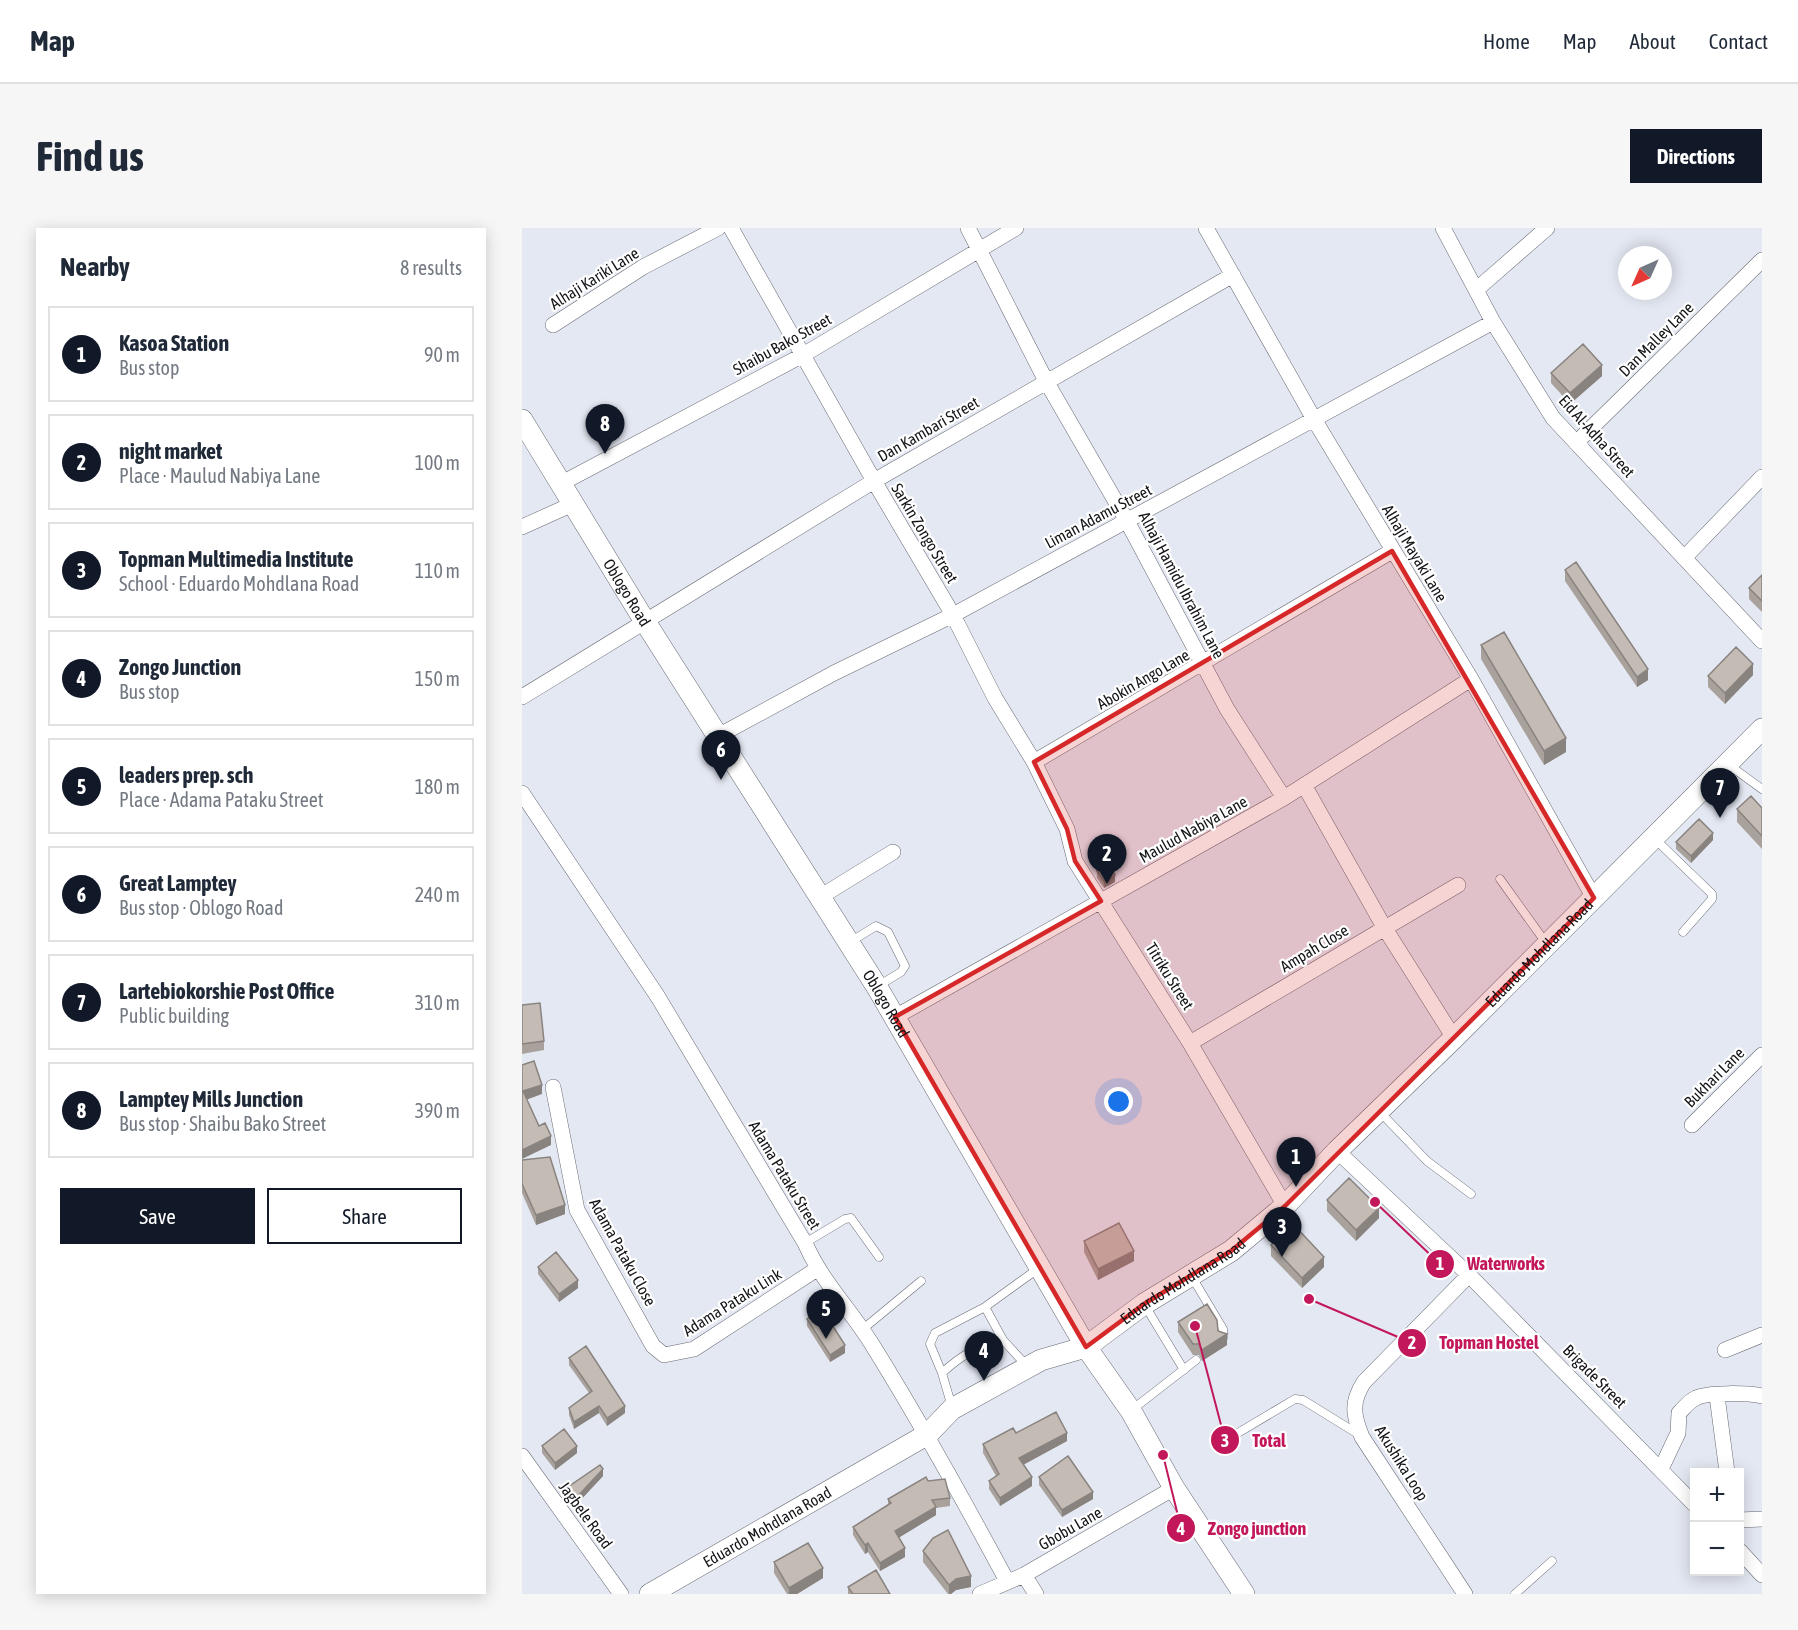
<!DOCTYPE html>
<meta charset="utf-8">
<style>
body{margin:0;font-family:"Asap Condensed",sans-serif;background:#f6f6f7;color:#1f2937}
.controls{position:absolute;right:18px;bottom:18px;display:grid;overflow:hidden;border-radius:0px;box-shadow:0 3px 15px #0003}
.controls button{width:54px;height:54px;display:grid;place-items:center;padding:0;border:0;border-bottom:2px solid #e0e1e3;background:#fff;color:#1f2937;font:30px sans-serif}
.compass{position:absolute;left:1096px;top:18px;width:54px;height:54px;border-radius:50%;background:#fff;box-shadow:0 3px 15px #0003;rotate:225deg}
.you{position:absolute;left:597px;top:874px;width:21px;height:21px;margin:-15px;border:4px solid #fff;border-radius:50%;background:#1a73e8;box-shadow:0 0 0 9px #1a73e833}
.badge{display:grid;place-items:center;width:39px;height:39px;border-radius:50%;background:#111827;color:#fff;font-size:20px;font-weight:700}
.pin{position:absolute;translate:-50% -50px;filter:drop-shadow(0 2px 3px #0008)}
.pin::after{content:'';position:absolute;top:32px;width:21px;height:18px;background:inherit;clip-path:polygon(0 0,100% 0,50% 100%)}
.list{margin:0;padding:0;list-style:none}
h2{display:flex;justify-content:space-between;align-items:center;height:78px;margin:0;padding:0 24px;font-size:26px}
h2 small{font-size:20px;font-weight:400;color:#747a83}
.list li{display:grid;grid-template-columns:39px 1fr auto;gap:18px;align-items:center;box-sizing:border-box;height:96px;margin:0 12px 12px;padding:0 12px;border:2px solid #e0e1e3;border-radius:0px}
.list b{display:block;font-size:22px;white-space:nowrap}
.list p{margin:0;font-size:20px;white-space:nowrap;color:#747a83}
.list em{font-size:20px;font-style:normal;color:#747a83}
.actions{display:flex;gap:12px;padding:18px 24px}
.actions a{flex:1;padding:14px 0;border:2px solid #111827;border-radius:0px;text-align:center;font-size:21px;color:#111827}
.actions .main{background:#111827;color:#fff}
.map{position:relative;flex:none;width:1240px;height:1366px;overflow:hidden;border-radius:0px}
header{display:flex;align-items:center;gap:36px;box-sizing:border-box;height:84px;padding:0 30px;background:#fff;border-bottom:2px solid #e0e1e3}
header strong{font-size:28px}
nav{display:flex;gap:33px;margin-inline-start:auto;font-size:21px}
.intro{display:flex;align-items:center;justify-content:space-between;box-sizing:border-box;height:144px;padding:0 36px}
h1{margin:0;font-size:42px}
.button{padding:15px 27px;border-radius:0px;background:#111827;color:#fff;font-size:21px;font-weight:700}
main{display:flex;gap:36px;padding:0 36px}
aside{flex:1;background:#fff;border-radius:0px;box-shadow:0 3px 15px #0003}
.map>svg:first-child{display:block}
</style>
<header>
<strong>Map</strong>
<nav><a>Home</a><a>Map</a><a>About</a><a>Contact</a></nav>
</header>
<div class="intro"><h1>Find us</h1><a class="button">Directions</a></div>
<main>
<aside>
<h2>Nearby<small>8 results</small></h2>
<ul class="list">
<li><span class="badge">1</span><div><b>Kasoa Station</b><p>Bus stop</p></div><em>90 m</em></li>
<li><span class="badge">2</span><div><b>night market</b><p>Place · Maulud Nabiya Lane</p></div><em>100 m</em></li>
<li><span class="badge">3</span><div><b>Topman Multimedia Institute</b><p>School · Eduardo Mohdlana Road</p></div><em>110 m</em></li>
<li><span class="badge">4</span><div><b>Zongo Junction</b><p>Bus stop</p></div><em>150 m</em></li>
<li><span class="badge">5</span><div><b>leaders prep. sch</b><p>Place · Adama Pataku Street</p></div><em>180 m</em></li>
<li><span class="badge">6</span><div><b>Great Lamptey</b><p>Bus stop · Oblogo Road</p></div><em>240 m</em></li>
<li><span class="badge">7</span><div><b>Lartebiokorshie Post Office</b><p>Public building</p></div><em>310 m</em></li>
<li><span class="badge">8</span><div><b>Lamptey Mills Junction</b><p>Bus stop · Shaibu Bako Street</p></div><em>390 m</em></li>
</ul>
<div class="actions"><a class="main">Save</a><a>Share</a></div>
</aside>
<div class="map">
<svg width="1240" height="1366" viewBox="0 0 1240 1366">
<rect width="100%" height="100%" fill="#e4e8f2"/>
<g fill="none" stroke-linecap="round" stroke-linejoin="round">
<g stroke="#676a73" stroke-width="9">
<path id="service" d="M 1207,537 L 1240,561
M 1133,611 L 1190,666 L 1190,671 L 1161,704
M 978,651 L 1024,715
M 328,714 L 354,698 L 366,704 L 383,738 L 379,744 L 356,758
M 858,884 L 905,933 L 949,966
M 283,1015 L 323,991 L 329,990 L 357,1029
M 670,1049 L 701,1101 L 701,1110
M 622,1076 L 662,1142
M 463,1079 L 481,1112
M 341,1101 L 399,1053
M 420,1145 L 408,1116 L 413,1105 L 463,1079 L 517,1040
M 430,1179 L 420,1145 C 435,1131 461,1113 481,1112 L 505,1138
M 611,1181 L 674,1132
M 704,1212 L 773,1171 L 781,1172 L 836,1206
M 993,1366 L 1030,1333"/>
</g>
<g stroke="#676a73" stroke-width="16">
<path id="minor" d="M 209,0 L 352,253 L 431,387 L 473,470 L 512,534 L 545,601 L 553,633 L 668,815 L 763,978
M 446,0 L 524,153 L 605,293 L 705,481 L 762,570
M 684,0 L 793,193 L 949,451 L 1072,670
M 921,0 L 971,94 L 1031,190 L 1240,413
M 954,62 L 1025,0
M 31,97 L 121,39 L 196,0
M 1054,215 L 1240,32
M 40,255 L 281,127 L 494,0
M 0,299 L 51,276
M 1162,330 L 1240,249
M 0,469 L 352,253 L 711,47
M 196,508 L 312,445 L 431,387 L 971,94
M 512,534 L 870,323
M 782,557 L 862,699 L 932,810
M 0,565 L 136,769 L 283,1015 C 300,1054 329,1082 351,1118 C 399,1195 442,1273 485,1353
M 298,669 L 371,624
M 373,789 L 762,570 L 949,451
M 668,815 L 936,657
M 31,859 L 55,982 L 131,1118 L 142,1127 L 172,1121 L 295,1041
M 1170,897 L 1240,827
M 815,923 L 947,1047 L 1172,1276
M 1203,1122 L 1240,1107
M 1195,1168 L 1205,1244
M 0,1228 L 99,1366
M 1139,1241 L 1156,1205 L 1157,1185 C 1162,1180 1167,1173 1174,1170 C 1186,1164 1227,1165 1240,1168
M 1218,1292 L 1240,1291
M 1218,1323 L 1240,1347
M 502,1347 L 514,1366
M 458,1366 L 502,1347 L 652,1260
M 943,1366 L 840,1209 C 831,1187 829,1174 842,1154 L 947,1047"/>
</g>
<g stroke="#676a73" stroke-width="22">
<g id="secondary">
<path id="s1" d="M 0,192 L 122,392 L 355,759 L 564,1119 L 609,1183 L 652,1260 L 722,1366"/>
<path id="s2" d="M 128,1366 L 406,1206 L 430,1181 L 519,1132 L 564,1119 L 622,1076 L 709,1023 L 763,978 L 815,923 L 932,810 L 1240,501"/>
</g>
</g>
<use href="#service" stroke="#fff" stroke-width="8"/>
<use href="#minor" stroke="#fff" stroke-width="15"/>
<use href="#secondary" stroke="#fff" stroke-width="21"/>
</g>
<path fill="#a9a19c" d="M 1029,145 L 1080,148 L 1048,176 L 1029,155 Z
M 1043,342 L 1126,452 L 1115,459 L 1043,353 Z
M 1240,347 L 1240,384 L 1227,371 L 1227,360 Z
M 959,417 L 1044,524 L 1022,537 L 959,431 Z
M 1231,447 L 1203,476 L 1186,459 L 1186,448 Z
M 1240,580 L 1240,621 L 1215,594 L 1215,581 Z
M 1191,612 L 1169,635 L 1154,621 L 1154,614 Z
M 575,643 L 593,654 L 582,660 L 575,650 Z
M 0,777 L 22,813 L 22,822 L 0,826 Z
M 0,932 L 43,986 L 14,997 L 0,965 Z
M 805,972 L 857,990 L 834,1013 L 805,983 Z
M 562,1013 L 612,1033 L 576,1052 L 562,1024 Z
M 749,1017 L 802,1039 L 780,1060 L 749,1028 Z
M 16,1039 L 56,1060 L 37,1074 L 16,1046 Z
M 285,1091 L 323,1125 L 308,1134 L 285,1098 Z
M 656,1094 L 696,1103 L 705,1117 L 680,1133 L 677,1127 L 671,1127 L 656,1104 Z
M 47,1130 L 103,1185 L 85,1198 L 77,1185 L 52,1201 L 47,1187 L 47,1180 L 67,1165 L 47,1137 Z
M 494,1205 L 545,1213 L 501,1237 L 510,1258 L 478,1278 L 467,1261 L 467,1253 L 474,1248 L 461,1225 L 461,1216 Z
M 20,1218 L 55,1225 L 33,1242 L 20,1225 Z
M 81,1248 L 54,1277 L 46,1266 L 46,1259 Z
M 517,1249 L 571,1271 L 540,1289 L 517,1257 Z
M 406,1253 L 428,1270 L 428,1278 L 414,1280 L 414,1287 L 376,1310 L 383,1329 L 358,1343 L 346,1324 L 343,1326 L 331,1307 L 331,1299 L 366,1277 L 366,1271 Z
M 401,1323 L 449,1359 L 434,1362 L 429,1366 L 426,1366 L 401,1334 Z
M 252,1334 L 301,1350 L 275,1366 L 265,1366 L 252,1345 Z
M 326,1359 L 368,1366 L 326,1366 Z"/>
<path fill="#89837f" d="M 1080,137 L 1080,148 L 1048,176 L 1048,165 Z
M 1231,436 L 1231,447 L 1203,476 L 1203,465 Z
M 1126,441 L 1126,452 L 1115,459 L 1115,449 Z
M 1044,510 L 1044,524 L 1022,537 L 1022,523 Z
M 1191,605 L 1191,612 L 1169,635 L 1169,628 Z
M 593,647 L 593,654 L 582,660 L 582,653 Z
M 20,857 L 20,866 L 1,873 L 1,863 Z
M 29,908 L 29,917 L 0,931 L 0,922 Z
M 43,977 L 43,986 L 14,997 L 14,987 Z
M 857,980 L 857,990 L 834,1013 L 834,1002 Z
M 612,1023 L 612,1033 L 576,1052 L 576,1041 Z
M 802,1029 L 802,1039 L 780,1060 L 780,1050 Z
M 56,1052 L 56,1060 L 37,1074 L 37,1066 Z
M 705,1106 L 705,1117 L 680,1133 L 680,1122 Z
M 323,1117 L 323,1125 L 308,1134 L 308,1127 Z
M 77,1178 L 77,1185 L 52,1201 L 52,1194 Z
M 103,1178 L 103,1185 L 85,1198 L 85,1190 Z
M 545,1205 L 545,1213 L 497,1239 L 497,1230 Z
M 55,1218 L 55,1225 L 33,1242 L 33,1235 Z
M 81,1241 L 81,1248 L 54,1277 L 54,1270 Z
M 510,1249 L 510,1258 L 478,1278 L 478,1270 Z
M 571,1264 L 571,1271 L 540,1289 L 540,1282 Z
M 414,1279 L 414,1287 L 373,1312 L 373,1303 Z
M 346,1315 L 346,1324 L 343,1326 L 343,1317 Z
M 383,1320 L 383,1329 L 358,1343 L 358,1335 Z
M 301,1340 L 301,1350 L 275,1366 L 267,1366 L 267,1360 Z
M 449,1348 L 449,1359 L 434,1362 L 429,1366 L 427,1366 L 427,1357 L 434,1351 Z"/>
<path fill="#c4bbb5" stroke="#89837f" stroke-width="1.5" d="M 1061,116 L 1080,137 L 1048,165 L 1029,145 Z
M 1054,334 L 1126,441 L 1115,449 L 1043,342 Z
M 1240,347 L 1240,373 L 1227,360 Z
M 982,404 L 1044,510 L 1022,523 L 959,417 Z
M 1214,419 L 1231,436 L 1203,465 L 1186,448 Z
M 1229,568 L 1240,580 L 1240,608 L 1215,581 Z
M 1177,591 L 1191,605 L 1169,628 L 1154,614 Z
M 587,636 L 593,647 L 582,653 L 575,643 Z
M 18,775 L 22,813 L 0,816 L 0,777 Z
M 12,833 L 20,857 L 1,863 L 17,898 L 23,895 L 29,908 L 0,922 L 0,837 Z
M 28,929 L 43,977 L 14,987 L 0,956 L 0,932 Z
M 827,950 L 857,980 L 834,1002 L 805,972 Z
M 597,995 L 612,1023 L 576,1041 L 562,1013 Z
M 771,996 L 802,1029 L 780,1050 L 749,1017 Z
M 34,1024 L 56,1052 L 37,1066 L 16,1039 Z
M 685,1076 L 695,1092 L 696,1103 L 705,1106 L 680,1122 L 677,1116 L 671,1116 L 656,1094 Z
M 300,1081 L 323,1117 L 308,1127 L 285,1091 Z
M 64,1118 L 103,1178 L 85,1190 L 77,1178 L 52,1194 L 47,1180 L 70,1163 L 47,1130 Z
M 534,1184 L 545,1205 L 497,1230 L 510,1249 L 478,1270 L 467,1253 L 477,1246 L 461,1216 L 491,1200 L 494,1205 Z
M 42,1201 L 55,1218 L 33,1235 L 20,1218 Z
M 546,1228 L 571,1264 L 540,1282 L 517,1249 Z
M 78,1237 L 81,1241 L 54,1270 L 46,1259 Z
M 404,1249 L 406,1253 L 423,1251 L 428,1270 L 410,1272 L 414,1279 L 373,1303 L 383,1320 L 358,1335 L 346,1315 L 343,1317 L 331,1299 L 369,1275 L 366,1271 Z
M 426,1302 L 449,1348 L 434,1351 L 427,1357 L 401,1323 L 411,1310 Z
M 286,1315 L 301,1340 L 267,1360 L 252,1334 Z
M 354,1342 L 368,1366 L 331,1366 L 326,1359 Z"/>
<path fill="#d62828" fill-opacity="0.2" stroke="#d62828" stroke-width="4.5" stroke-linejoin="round" d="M 870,323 L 1072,670 L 763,978 L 709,1023 L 622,1076 L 564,1119 L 373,789 L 579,673 L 553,633 L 545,601 L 512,534 Z"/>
<g text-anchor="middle" stroke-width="4.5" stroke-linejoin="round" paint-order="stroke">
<g font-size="16" fill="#141518" stroke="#fff">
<text transform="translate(72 50) rotate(-32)" y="6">Alhaji Kariki Lane</text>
<text transform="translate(1134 111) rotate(-45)" y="6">Dan Malley Lane</text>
<text transform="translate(260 116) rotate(-29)" y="6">Shaibu Bako Street</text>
<text transform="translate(406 201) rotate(-30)" y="6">Dan Kambari Street</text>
<text transform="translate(1075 208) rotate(48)" y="6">Eid Al-Adha Street</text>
<text transform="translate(576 288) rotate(-28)" y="6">Liman Adamu Street</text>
<text transform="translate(403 305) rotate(59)" y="6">Sarkin Zongo Street</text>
<text transform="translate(893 325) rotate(59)" y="6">Alhaji Mayaki Lane</text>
<text transform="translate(660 357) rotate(62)" y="6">Alhaji Hamidu Ibrahim Lane</text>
<text dy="6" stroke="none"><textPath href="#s1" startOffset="202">Oblogo Road</textPath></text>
<text transform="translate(621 451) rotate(-30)" y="6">Abokin Ango Lane</text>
<text transform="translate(671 601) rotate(-29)" y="6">Maulud Nabiya Lane</text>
<text transform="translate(792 720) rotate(-31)" y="6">Ampah Close</text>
<text dy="6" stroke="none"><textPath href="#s2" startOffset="1107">Eduardo Mohdlana Road</textPath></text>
<text transform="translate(648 748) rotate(58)" y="6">Titriku Street</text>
<text dy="6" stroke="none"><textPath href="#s1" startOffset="688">Oblogo Road</textPath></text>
<text transform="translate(1192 849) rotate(-45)" y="6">Bukhari Lane</text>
<text transform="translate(263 947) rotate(59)" y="6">Adama Pataku Street</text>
<text transform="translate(101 1024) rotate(61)" y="6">Adama Pataku Close</text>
<text dy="6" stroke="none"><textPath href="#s2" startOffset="621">Eduardo Mohdlana Road</textPath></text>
<text transform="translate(210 1074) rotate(-32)" y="6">Adama Pataku Link</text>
<text transform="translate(1073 1148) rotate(45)" y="6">Brigade Street</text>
<text transform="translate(880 1235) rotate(58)" y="6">Akushika Loop</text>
<text transform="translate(64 1287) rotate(54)" y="6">Jagbele Road</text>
<text dy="6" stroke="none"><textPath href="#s2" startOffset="135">Eduardo Mohdlana Road</textPath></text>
<text transform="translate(548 1300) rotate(-30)" y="6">Gbobu Lane</text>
</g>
</g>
<path fill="none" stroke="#c2185b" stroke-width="2" d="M853 974L918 1036M787 1071L890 1115M673 1098L703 1212M641 1227L659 1300"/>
<g fill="#c2185b" stroke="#fff" stroke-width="2">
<circle cx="853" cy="974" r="6"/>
<circle cx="787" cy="1071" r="6"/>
<circle cx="673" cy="1098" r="6"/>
<circle cx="641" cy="1227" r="6"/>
<circle cx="918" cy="1036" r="15"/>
<circle cx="890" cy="1115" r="15"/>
<circle cx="703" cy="1212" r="15"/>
<circle cx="659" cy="1300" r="15"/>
</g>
<g font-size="18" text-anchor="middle" font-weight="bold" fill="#fff">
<text x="918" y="1042">1</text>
<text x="890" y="1121">2</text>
<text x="703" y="1219">3</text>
<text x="659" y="1307">4</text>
</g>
<g font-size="18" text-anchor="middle" font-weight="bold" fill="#c2185b" stroke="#fff" stroke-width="4.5" stroke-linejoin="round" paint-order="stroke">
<text x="984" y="1042">Waterworks</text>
<text x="967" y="1121">Topman Hostel</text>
<text x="747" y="1219">Total</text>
<text x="735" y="1307">Zongo junction</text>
</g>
</svg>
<div class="controls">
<button>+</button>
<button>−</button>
</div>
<svg class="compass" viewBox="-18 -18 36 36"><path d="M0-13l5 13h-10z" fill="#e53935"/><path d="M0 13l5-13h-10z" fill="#747a83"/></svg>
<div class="you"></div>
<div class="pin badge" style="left:774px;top:959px">1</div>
<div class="pin badge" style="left:585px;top:656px">2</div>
<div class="pin badge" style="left:760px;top:1029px">3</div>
<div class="pin badge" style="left:462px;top:1153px">4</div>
<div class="pin badge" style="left:304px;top:1111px">5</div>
<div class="pin badge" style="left:199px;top:552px">6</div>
<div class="pin badge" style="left:1198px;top:590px">7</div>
<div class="pin badge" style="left:83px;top:226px">8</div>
</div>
</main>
